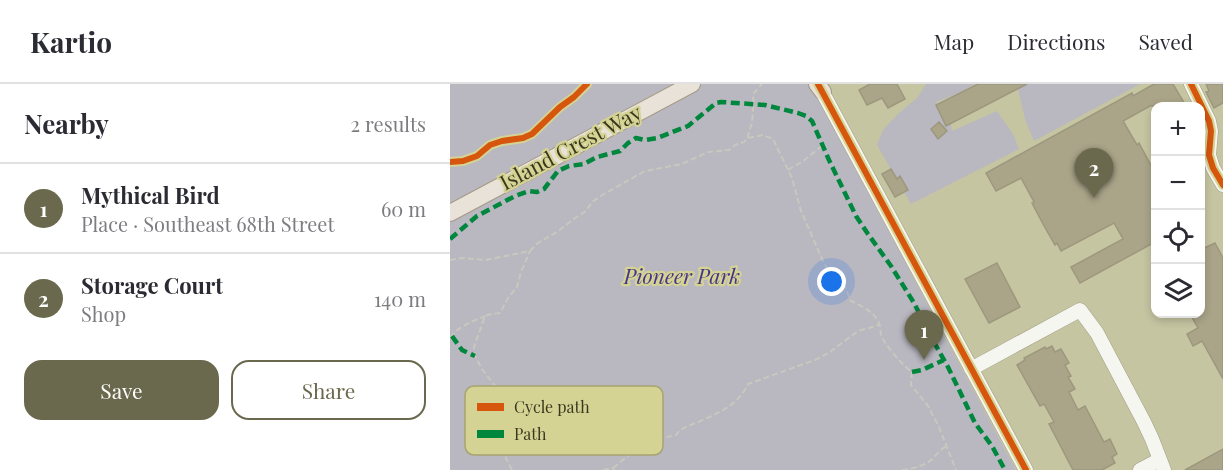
<!DOCTYPE html>
<meta charset="utf-8">
<style>
body{margin:0;font-family:"Playfair Display",serif;background:#f2f2f3;color:#2b2b33}
.controls{position:absolute;right:18px;top:18px;display:grid;overflow:hidden;border-radius:12px;box-shadow:0 3px 9px #0003}
.controls button{width:54px;height:54px;display:grid;place-items:center;padding:0;border:0;border-bottom:2px solid #e1e1e2;background:#fff;color:#2b2b33;font:30px sans-serif}
.you{position:absolute;left:382px;top:198px;width:21px;height:21px;margin:-15px;border:4px solid #fff;border-radius:50%;background:#1a73e8;box-shadow:0 0 0 9px #1a73e833}
.badge{display:grid;place-items:center;width:39px;height:39px;border-radius:50%;background:#6a694d;color:#fff;font-size:20px;font-weight:700}
.pin{position:absolute;translate:-50% -50px;filter:drop-shadow(0 2px 3px #0008)}
.pin::after{content:'';position:absolute;top:32px;width:21px;height:18px;background:inherit;clip-path:polygon(0 0,100% 0,50% 100%)}
.list{margin:0;padding:0;list-style:none}
h2{display:flex;justify-content:space-between;align-items:center;height:78px;margin:0;padding:0 24px;font-size:26px}
h2 small{font-size:20px;font-weight:400;color:#7c7c81}
.list li{display:grid;grid-template-columns:39px 1fr auto;gap:18px;align-items:center;box-sizing:border-box;height:90px;padding:0 24px;border-top:2px solid #e1e1e2}
.list b{display:block;font-size:22px;white-space:nowrap}
.list p{margin:0;font-size:20px;white-space:nowrap;color:#7c7c81}
.list em{font-size:20px;font-style:normal;color:#7c7c81}
.actions{display:flex;gap:12px;padding:18px 24px}
.actions a{flex:1;padding:14px 0;border:2px solid #6a694d;border-radius:18px;text-align:center;font-size:21px;color:#6a694d}
.actions .main{background:#6a694d;color:#fff}
.icon{flex:none;width:33px;height:33px;fill:none;stroke:currentColor;stroke-width:2;stroke-linecap:round;stroke-linejoin:round}
.map{position:relative;flex:none;width:773px;height:386px;overflow:hidden}
header{display:flex;align-items:center;gap:36px;box-sizing:border-box;height:84px;padding:0 30px;background:#fff;border-bottom:2px solid #e1e1e2}
header strong{font-size:28px}
nav{display:flex;gap:33px;margin-inline-start:auto;font-size:21px}
main{display:flex}
aside{flex:1;background:#fff}
.map>svg:first-child{display:block}
</style>
<header>
<strong>Kartio</strong>
<nav><a>Map</a><a>Directions</a><a>Saved</a></nav>
</header>
<main>
<aside>
<h2>Nearby<small>2 results</small></h2>
<ul class="list">
<li><span class="badge">1</span><div><b>Mythical Bird</b><p>Place · Southeast 68th Street</p></div><em>60 m</em></li>
<li><span class="badge">2</span><div><b>Storage Court</b><p>Shop</p></div><em>140 m</em></li>
</ul>
<div class="actions"><a class="main">Save</a><a>Share</a></div>
</aside>
<div class="map">
<svg width="773" height="386" viewBox="0 0 773 386">
<rect width="100%" height="100%" fill="#c6c5a2"/>
<path fill="#b9b7c0" d="M 0,0 L 360,0 L 566,386 L 0,386 Z
M 476,0 L 525,0 L 509,9 L 486,18 L 500,35 L 502,47 L 547,27 L 563,50 L 569,65 L 461,120 L 427,61 L 433,46 L 447,31 L 468,13 Z
M 570,0 L 690,0 L 584,57 L 575,35 L 568,5 Z"/>
<path fill="#aaa589" stroke="#9d977d" stroke-width="1.5" d="M 420,0 L 447,0 L 455,15 L 438,24 L 432,14 L 417,21 L 409,6 Z
M 528,0 L 577,0 L 496,42 L 486,21 Z
M 704,0 L 723,0 L 736,22 L 700,22 L 673,37 L 687,61 L 689,59 L 705,89 L 705,158 L 630,199 L 621,183 L 673,155 L 664,139 L 611,167 L 607,159 L 605,161 L 593,140 L 582,119 L 584,118 L 571,94 L 546,107 L 536,89 L 682,9 L 683,12 Z
M 756,0 L 773,0 L 773,19 L 764,24 L 756,8 L 759,7 Z
M 489,38 L 497,47 L 488,55 L 481,45 Z
M 441,85 L 447,95 L 450,92 L 458,106 L 445,113 L 432,90 Z
M 765,159 L 773,174 L 773,295 L 752,257 L 743,262 L 737,250 L 748,244 L 740,230 L 750,230 L 750,166 Z
M 547,179 L 570,223 L 539,239 L 515,195 Z
M 602,262 L 605,268 L 611,265 L 619,279 L 615,281 L 621,292 L 618,293 L 625,305 L 619,308 L 628,326 L 635,322 L 654,358 L 660,355 L 667,370 L 662,373 L 665,379 L 652,386 L 623,386 L 599,340 L 604,338 L 594,320 L 590,322 L 567,281 L 575,276 L 574,274 L 595,263 L 596,265 Z
M 773,365 L 773,386 L 735,386 Z"/>
<g fill="none" stroke-linecap="round" stroke-linejoin="round">
<g stroke="#a09f84" stroke-width="15">
<path id="minor" d="M 368,0 L 576,386
M 741,0 L 759,37 L 761,47 L 759,71 L 763,84 L 773,101
M 521,285 L 630,226 L 647,249 L 694,338 L 702,355 L 714,386
M 690,386 L 709,376"/>
</g>
<g stroke="#a59a83" stroke-width="18">
<path id="major" d="M 367,0 L 373,8
M 0,129 L 242,0"/>
</g>
<path stroke="#c9c8be" stroke-width="2" stroke-dasharray="6 3" stroke-linecap="butt" d="M 298,54 C 298,48 301,44 302,38 C 303,29 304,19 303,10 L 312,0
M 338,86 L 353,77 L 372,62
M 0,176 L 12,174 L 36,176 L 80,167 L 88,159 L 107,148 L 125,134 L 136,127 L 142,118 L 154,110 L 195,87 L 232,80 L 258,68 L 279,66 L 285,61 L 294,58 L 298,54 L 313,51 L 323,55 L 342,94 L 351,127 L 373,177 L 378,186 L 392,196 L 401,217 C 412,222 427,229 430,242 C 431,245 430,248 431,251 C 434,260 454,283 462,288 L 461,301 L 478,322 L 489,343 L 506,386
M 0,253 L 2,252 C 8,242 24,237 35,232
M 163,384 L 195,358 L 226,351 L 230,346 C 254,334 286,327 298,300 L 365,276 L 380,268 L 408,247 L 429,241
M 62,386 L 55,372 L 57,362 L 65,341 L 46,303 L 32,285 L 25,272 L 24,263 L 35,232 L 41,230 L 50,229 L 58,214 L 67,203 L 71,188 L 80,167
M 153,386 L 163,384 L 164,386
M 452,386 C 463,385 478,381 485,372 C 490,367 491,365 497,362"/>
<use href="#minor" stroke="#f6f6f1" stroke-width="14"/>
<use href="#major" stroke="#e8e2d9" stroke-width="16"/>
<path stroke="#00873e" stroke-width="4.5" stroke-dasharray="9 4.5" stroke-linecap="butt" d="M 0,155 L 27,132 L 65,112 L 79,107 L 87,108 L 94,105 L 108,87 L 119,82 L 134,80 L 147,73 L 170,67 L 178,59 L 186,54 L 195,56 L 207,54 L 238,42 L 266,19 L 271,18 L 315,21 L 348,29 L 356,32 L 362,37 L 379,76 L 406,132 L 418,150 L 441,182 L 464,219 L 485,260 L 498,283 L 525,339 L 542,362 L 555,386
M 2,252 L 12,266 L 25,272
M 462,288 L 472,286 L 494,276"/>
<g stroke="#d5d393" stroke-width="10">
<path id="cycleway" d="M 368,0 L 576,386
M 741,0 L 759,37 L 761,47 L 759,71 L 763,84 L 773,101
M 0,78 L 13,77 L 27,72 L 40,61 L 52,57 L 73,54 L 82,50 L 110,23 L 124,13 L 137,0"/>
</g>
<use href="#cycleway" stroke="#d6560e" stroke-width="6"/>
</g>
<g text-anchor="middle" stroke-width="4.5" stroke-linejoin="round" paint-order="stroke">
<g font-size="21" fill="#39381f" stroke="#d5d393">
<text transform="translate(121 64) rotate(-28)" y="7">Island Crest Way</text>
</g>
<g font-size="21" font-style="italic" fill="#44368b" stroke="#d5d393">
<text x="232" y="200">Pioneer Park</text>
</g>
</g>
<rect x="15" y="302" width="198" height="69" rx="9" fill="#d5d393" stroke="#a6a470" stroke-width="1.5"/>
<rect x="27" y="319" width="27" height="8" fill="#d6560e"/>
<rect x="27" y="346" width="27" height="8" fill="#00873e"/>
<g font-size="16" fill="#39381f">
<text x="64" y="329">Cycle path</text>
<text x="64" y="356">Path</text>
</g>
</svg>
<div class="controls">
<button>+</button>
<button>−</button>
<button><svg class="icon" aria-label="locate" viewBox="0 0 24 24"><circle cx="12" cy="12" r="6"/><path d="M12 2v4M12 18v4M2 12h4M18 12h4"/></svg></button>
<button><svg class="icon" aria-label="layers" viewBox="0 0 24 24"><path d="M12 4l9 5-9 5-9-5zM3 14l9 5 9-5"/></svg></button>
</div>
<div class="you"></div>
<div class="pin badge" style="left:474px;top:276px">1</div>
<div class="pin badge" style="left:644px;top:114px">2</div>
</div>
</main>
